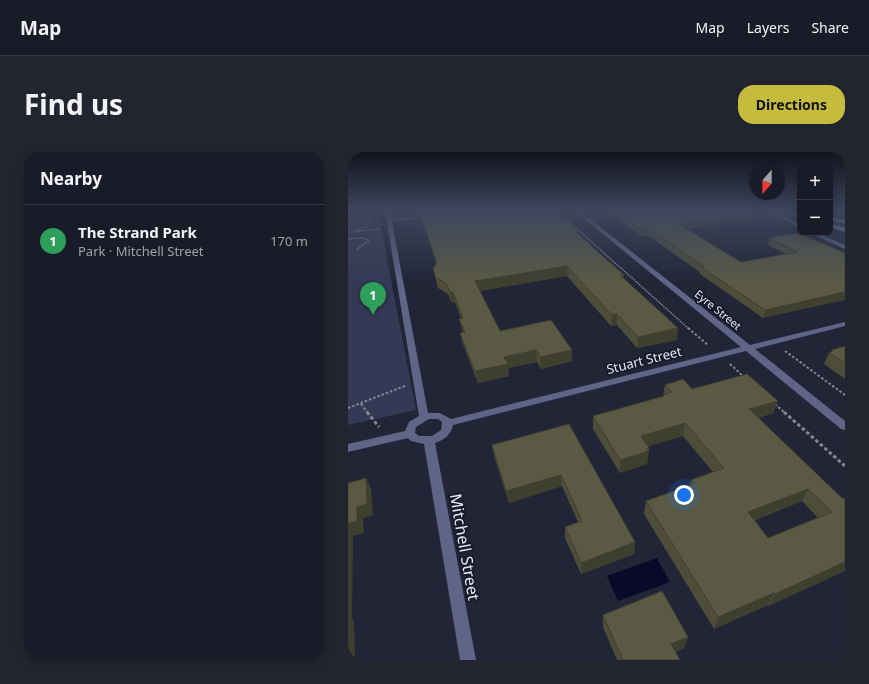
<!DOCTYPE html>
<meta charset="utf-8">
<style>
body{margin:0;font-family:"Noto Sans",sans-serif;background:#222530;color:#f1f3f6}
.controls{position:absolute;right:12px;top:12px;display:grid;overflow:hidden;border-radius:8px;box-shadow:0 2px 10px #0003}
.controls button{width:36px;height:36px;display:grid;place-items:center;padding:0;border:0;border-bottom:1px solid #373a45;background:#191c28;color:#f1f3f6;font:20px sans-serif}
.compass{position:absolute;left:401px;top:12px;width:36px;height:36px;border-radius:50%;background:#191c28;box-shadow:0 2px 10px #0003;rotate:201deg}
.you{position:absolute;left:336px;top:343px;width:14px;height:14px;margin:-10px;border:3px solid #fff;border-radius:50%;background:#1a73e8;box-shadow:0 0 0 6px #1a73e833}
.badge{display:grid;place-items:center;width:26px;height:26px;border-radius:50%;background:#c5bc3d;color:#fff;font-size:13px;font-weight:700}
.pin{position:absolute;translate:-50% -33px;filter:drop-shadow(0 1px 2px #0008)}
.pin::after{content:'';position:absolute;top:21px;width:14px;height:12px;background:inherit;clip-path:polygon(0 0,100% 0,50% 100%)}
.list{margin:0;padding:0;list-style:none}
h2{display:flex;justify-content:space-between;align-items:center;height:52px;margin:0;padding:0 16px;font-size:17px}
h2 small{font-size:13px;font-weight:400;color:#9fa1a8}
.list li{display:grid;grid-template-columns:26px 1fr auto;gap:12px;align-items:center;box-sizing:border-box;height:72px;padding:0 16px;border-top:1px solid #373a45}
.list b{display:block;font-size:15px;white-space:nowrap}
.list p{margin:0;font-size:13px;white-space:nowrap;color:#9fa1a8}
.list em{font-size:13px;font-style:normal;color:#9fa1a8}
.map{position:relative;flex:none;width:497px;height:508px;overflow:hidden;border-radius:16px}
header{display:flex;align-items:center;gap:24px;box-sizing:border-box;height:56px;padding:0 20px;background:#191c28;border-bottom:1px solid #373a45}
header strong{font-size:19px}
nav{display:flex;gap:22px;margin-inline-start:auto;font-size:14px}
.intro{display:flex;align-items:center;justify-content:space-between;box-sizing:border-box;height:96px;padding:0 24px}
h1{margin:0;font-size:28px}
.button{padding:10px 18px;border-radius:16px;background:#c5bc3d;color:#111;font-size:14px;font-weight:700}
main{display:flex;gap:24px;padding:0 24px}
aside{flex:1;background:#191c28;border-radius:16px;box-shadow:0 2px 10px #0003}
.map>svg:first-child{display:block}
</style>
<header>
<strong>Map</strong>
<nav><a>Map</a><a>Layers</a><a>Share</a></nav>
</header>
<div class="intro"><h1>Find us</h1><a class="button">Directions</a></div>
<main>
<aside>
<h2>Nearby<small></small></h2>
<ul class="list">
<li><span class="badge" style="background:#2e9e5b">1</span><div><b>The Strand Park</b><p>Park · Mitchell Street</p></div><em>170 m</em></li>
</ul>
</aside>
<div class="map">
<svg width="497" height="508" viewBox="0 0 497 508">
<rect width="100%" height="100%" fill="#212536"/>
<path fill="#343a55" d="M 31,65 L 68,258 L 0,273 L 0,69 Z"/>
<path fill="#080a28" d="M 309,406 L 322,430 L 270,449 L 259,424 Z"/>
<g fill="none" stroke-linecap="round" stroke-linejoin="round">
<path stroke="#848796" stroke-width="1.5" stroke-dasharray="1.5 1" stroke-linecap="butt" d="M 209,59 L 341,177
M 8,78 L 18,75 L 23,66 L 23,59
M 3,80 L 32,77
M 0,87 L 16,86 L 21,89 L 8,98"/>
<path stroke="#848796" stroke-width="2" stroke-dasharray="2.5 2" stroke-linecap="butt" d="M 340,176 L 360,193
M 437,199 L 497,243
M 382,212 L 396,225
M 13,252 L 20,261
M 427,252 L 437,261
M 0,256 L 57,234"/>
<path stroke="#848796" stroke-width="3" stroke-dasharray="3.5 2.5" stroke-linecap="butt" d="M 19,260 L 31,275
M 436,260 L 497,314"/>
<path fill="#5e6587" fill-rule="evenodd" d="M 410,59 C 423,59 440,64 450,72 L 447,73 L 439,68 Z"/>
<path fill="#5e6587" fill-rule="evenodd" d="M 37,59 L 41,59 L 43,67 L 85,63 L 87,64 L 44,70 L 80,261 L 92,261 L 103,267 L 393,195 L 227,59 L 232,59 L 402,193 L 497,170 L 497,174 L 407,197 L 497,269 L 497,278 L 493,277 L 398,199 L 105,273 C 103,283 96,288 87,291 L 128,508 L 112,508 L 76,292 L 63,289 L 60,286 L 0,300 L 0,292 L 57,279 L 61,270 L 71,264 ZM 81,267 L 90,267 L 94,270 L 93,278 L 84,284 L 71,284 L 67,281 L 68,275 Z
M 446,71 L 452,73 L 452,77 L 446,73 Z
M 461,81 L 469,81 L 497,93 L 497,97 Z"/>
<path fill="#7d88be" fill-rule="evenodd" d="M 429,59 L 436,59 L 452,63 L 452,66 Z
M 482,65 L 497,68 L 497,72 L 482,68 Z
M 482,71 L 497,76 L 497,80 L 482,75 Z"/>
</g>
<path fill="#4d4d3a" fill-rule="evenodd" d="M 71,59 L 207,59 L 231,80 L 231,83 L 276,123 L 276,127 L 329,188 L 289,196 L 269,173 L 263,174 L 219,124 L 132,139 L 152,179 L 224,198 L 224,209 L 193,217 L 189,210 L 160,216 L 161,224 L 130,231 L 115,192 L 112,181 L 115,180 L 111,167 L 113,166 L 107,150 L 104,151 L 100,142 L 90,136 L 85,117 L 88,111 Z
M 258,59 L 403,59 L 405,67 L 339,77 L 393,110 L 438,102 L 420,93 L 421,86 L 497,101 L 415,166 L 352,122 L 352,120 L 299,83 L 293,84 Z
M 497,194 L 497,227 L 476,212 L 481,201 L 483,200 L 484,198 Z
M 317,233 L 430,249 L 425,261 L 410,266 L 495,347 L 421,454 L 420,453 L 366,477 L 296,362 L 298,349 L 341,334 L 343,328 L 365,320 L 335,284 L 300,294 L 301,296 L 299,312 L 272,321 L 245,277 L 245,264 L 315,245 ZM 454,349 L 470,366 L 420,386 L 407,368 Z
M 221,272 L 287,390 L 286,402 L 233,422 L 217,386 L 217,375 L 230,370 L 214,334 L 161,351 L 146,304 L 144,293 Z
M 255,463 L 340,485 L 336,496 L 328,500 L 332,508 L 269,508 L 255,475 Z"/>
<path fill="#3f3f30" d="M 6,59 L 9,59 L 8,67 L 0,67 L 0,61 Z
M 406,61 L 405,67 L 330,78 L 330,72 Z
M 300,76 L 299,83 L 293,84 L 293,77 Z
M 219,114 L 219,124 L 129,139 L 127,129 Z
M 272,123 L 276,123 L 275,133 Z
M 102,140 L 105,140 L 107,150 L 104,151 Z
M 497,140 L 497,148 L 415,166 L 417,158 Z
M 269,162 L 269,173 L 263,174 L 264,163 Z
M 330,176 L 329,188 L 289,196 L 290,185 Z
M 188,198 L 189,210 L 160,216 L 161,224 L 130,231 L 127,219 L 156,205 Z
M 224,198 L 224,209 L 193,217 L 192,205 Z
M 430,249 L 425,261 L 398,270 L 401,257 Z
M 337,271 L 335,284 L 292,297 L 293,284 Z
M 301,296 L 299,312 L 272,321 L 272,308 Z
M 213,323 L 214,334 L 161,351 L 158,339 Z
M 18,326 L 23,337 L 25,363 L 15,366 L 16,381 L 5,384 L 4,467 L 6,470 L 7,508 L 0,508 L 0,372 Z
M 460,337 L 454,349 L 395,372 L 400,360 Z
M 287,390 L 286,402 L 233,422 L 233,411 Z
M 497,410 L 497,419 L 421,454 L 427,442 Z
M 426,441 L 420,453 L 366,477 L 370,465 Z
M 340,485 L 336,496 L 321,503 L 323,492 Z"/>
<path fill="#5a5a44" stroke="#3f3f30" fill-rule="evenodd" d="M 0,59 L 6,59 L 6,60 L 0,61 Z
M 77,59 L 207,59 L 231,80 L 228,80 L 276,123 L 272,123 L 330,176 L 290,185 L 269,162 L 264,163 L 219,114 L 127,129 L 152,179 L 203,168 L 224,198 L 192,205 L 188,198 L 156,205 L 160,212 L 127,219 L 112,181 L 117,180 L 111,167 L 115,166 L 105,140 L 102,140 L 98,131 L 88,126 L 85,117 L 89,110 L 71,60 Z
M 267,59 L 403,59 L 406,61 L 330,72 L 393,110 L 450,100 L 421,86 L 451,81 L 497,101 L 497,140 L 417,158 L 353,115 L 356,114 L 300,76 L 293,77 Z
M 497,194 L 497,211 L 481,201 L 485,199 L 484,198 Z
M 399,222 L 430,249 L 401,257 L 495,347 L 497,346 L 497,410 L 427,442 L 426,441 L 370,465 L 298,349 L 346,332 L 343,328 L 376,316 L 337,271 L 293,284 L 301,296 L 299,297 L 301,299 L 272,308 L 245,264 L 316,244 L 315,243 L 324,240 L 317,233 L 335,227 L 344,237 ZM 460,337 L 484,360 L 420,386 L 400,360 Z
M 221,272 L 287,390 L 233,411 L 217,375 L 234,369 L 213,323 L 158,339 L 144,293 Z
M 18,326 L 19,352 L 9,355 L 9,369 L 0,372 L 0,331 Z
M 314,439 L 340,485 L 323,492 L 332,508 L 275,508 L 255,463 Z"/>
<linearGradient id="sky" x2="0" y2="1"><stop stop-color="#12141e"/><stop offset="0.45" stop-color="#3d465d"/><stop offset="1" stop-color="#3d465d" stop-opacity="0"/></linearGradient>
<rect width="497" height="130" fill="url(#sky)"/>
<g text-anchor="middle" stroke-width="4" stroke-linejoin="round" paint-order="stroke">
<g font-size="11" fill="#e6e9f5" stroke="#181b2c">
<text transform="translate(370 158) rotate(39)" y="4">Eyre Street</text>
</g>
<g font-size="13" fill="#e6e9f5" stroke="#181b2c">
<text transform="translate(296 208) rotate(-14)" y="5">Stuart Street</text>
</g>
<g font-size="16" fill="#e6e9f5" stroke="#181b2c">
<text transform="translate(117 395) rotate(80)" y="6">Mitchell Street</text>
</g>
</g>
</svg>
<div class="controls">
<button>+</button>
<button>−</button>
</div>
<svg class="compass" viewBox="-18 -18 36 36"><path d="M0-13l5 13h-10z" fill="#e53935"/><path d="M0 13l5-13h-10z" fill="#9fa1a8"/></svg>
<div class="you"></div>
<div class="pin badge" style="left:25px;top:163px;background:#2e9e5b">1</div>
</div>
</main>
